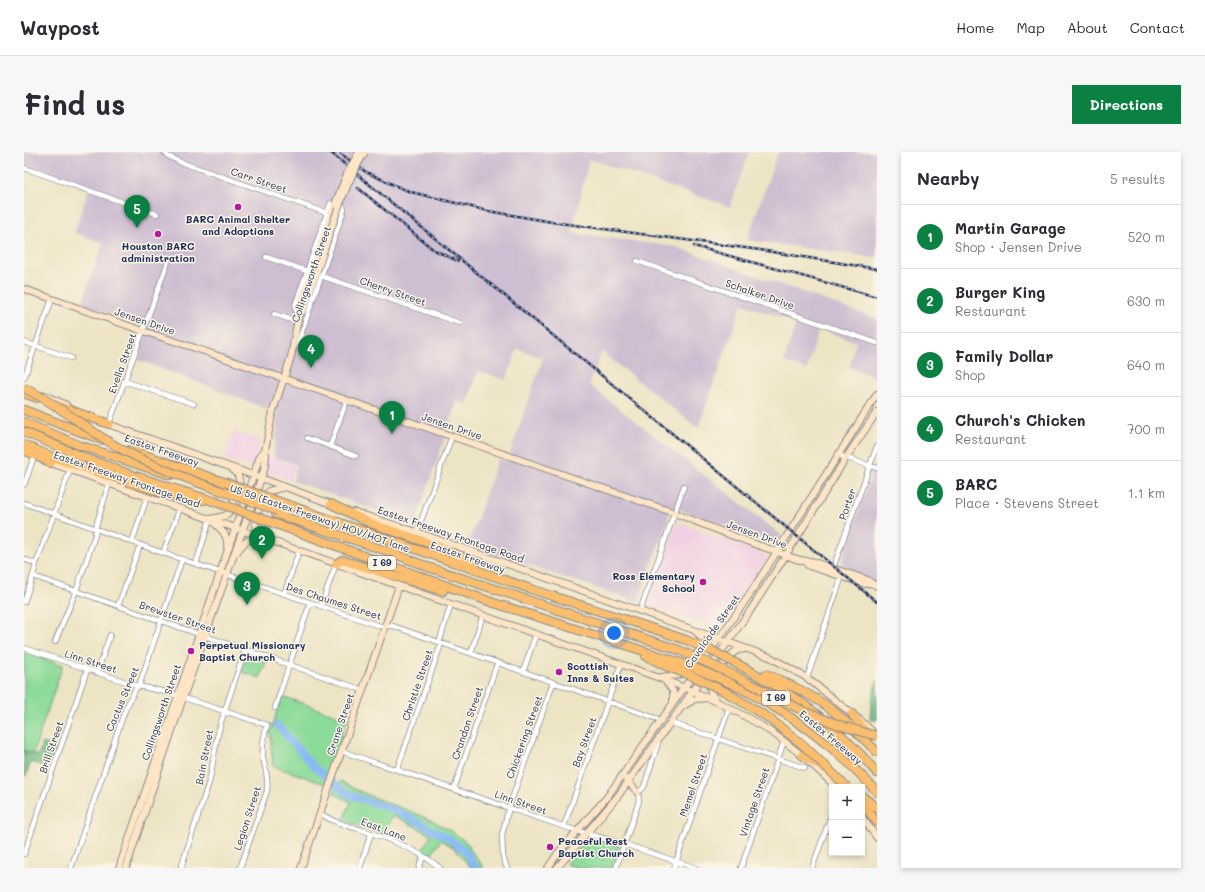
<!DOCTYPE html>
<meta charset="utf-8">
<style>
body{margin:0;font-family:Mali,sans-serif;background:#f7f7f7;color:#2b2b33}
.controls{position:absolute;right:12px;bottom:12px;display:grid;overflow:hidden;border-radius:0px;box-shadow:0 2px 6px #0003}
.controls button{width:36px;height:36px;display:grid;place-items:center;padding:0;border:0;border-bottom:1px solid #e1e1e2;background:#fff;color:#2b2b33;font:20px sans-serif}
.you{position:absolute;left:590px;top:481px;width:14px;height:14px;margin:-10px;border:3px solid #fff;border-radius:50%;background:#1a73e8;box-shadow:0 0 0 6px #1a73e833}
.badge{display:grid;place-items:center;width:26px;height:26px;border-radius:50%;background:#0b8043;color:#fff;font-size:13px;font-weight:700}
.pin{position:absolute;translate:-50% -33px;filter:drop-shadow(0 1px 2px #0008)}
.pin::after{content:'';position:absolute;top:21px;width:14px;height:12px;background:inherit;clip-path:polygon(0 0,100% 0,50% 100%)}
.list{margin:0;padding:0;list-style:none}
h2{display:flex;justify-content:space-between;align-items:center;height:52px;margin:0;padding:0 16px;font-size:17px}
h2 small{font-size:13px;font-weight:400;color:#7c7c81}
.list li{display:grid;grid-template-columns:26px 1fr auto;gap:12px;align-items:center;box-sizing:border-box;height:64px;padding:0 16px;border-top:1px solid #e1e1e2}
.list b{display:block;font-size:15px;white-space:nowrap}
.list p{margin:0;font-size:13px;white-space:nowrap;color:#7c7c81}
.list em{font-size:13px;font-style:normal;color:#7c7c81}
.map{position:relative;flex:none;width:853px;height:716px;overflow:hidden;border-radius:0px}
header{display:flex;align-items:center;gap:24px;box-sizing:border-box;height:56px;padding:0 20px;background:#fff;border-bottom:1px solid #e1e1e2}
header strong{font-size:19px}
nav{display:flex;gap:22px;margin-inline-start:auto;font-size:14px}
.intro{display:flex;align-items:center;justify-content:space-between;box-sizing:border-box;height:96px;padding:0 24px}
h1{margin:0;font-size:28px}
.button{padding:10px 18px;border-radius:0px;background:#0b8043;color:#fff;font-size:14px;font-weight:700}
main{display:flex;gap:24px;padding:0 24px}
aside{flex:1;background:#fff;border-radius:0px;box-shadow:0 2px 6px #0003}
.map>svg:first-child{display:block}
</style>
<header>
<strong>Waypost</strong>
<nav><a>Home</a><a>Map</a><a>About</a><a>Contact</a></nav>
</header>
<div class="intro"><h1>Find us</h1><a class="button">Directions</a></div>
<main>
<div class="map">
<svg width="853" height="716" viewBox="0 0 853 716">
<rect width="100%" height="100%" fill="#fcf5e5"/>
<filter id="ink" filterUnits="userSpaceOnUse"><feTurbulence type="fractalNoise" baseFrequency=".025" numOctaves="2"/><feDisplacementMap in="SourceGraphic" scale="8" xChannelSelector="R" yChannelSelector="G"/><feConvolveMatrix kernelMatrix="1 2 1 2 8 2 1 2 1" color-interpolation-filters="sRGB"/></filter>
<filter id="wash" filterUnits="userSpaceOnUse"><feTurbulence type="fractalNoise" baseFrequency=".012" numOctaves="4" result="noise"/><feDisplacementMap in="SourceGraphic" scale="16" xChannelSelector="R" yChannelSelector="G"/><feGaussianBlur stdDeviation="0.9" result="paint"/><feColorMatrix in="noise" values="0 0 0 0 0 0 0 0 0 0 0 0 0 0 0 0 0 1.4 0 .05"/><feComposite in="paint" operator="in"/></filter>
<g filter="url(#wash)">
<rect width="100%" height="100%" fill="#ede4c4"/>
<path fill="#f1d0e3" d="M 210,279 L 236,288 L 232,300 L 272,313 L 267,328 L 200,307 Z
M 653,370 L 741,403 L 743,407 L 694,478 L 623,452 Z"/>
<path fill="#cebed1" d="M 0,0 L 725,0 L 706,55 L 565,7 L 548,81 L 652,95 L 853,167 L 853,226 L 825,215 L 832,190 L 795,177 L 783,218 L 760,210 L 772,170 L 718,152 L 674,276 L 578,200 L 565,233 L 757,383 L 751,391 L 648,355 L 614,450 L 444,393 L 474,307 L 483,310 L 519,206 L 493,197 L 482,228 L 454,219 L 443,252 L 433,250 L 391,372 L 269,329 L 273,313 L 250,305 L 254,261 L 114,208 L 124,175 L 58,152 L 79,91 L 50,81 L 65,37 L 0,14 Z
M 754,0 L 853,0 L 853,106 L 723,88 Z
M 853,306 L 853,440 L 817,411 Z"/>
<path fill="#8ddb99" stroke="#54857c" d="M 0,501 L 39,513 L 9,601 L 0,599 Z
M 226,501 L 243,507 L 236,526 L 218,520 L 223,502 Z
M 258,544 L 323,567 L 301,632 L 249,614 L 246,581 Z
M 317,629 C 358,655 410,659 447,695 L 445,696 L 456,710 L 459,716 L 447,716 L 430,696 L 417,688 L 405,705 L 397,701 L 407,683 L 373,665 L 368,664 L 360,682 L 319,669 L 327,650 L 309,641 Z
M 565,684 L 595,694 L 588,716 L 554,716 L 542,712 Z"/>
<path fill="#72bb81" stroke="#467570" d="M 853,528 L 853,568 L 846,568 L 847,550 Z
M 18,591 L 33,595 L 29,606 L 19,614 L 7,610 L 2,624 L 0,623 L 0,599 L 14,603 Z"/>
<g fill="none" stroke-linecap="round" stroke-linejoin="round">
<path stroke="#89b9f5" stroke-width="7" d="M 253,573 L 290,615 L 321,640 L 331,645 L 373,659 L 424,686 L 441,699 L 452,716"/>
</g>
</g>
<g filter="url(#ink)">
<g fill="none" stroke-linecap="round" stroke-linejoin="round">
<g stroke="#848a91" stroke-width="6">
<path id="street" d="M 140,0 L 144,4 L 156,10 L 303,61
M 0,16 L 133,62
M 242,105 L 283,119
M 613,109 L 853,191
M 297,124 L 436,171
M 250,162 L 274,170 L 271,154 L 305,55 L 307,51 L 310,50 L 319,53 L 320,58 L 275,188 L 269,197
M 0,190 L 47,206
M 0,226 L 28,147
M 100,229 L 170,252
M 85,272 L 144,110
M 283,286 L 332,304
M 306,294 L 323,248
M 814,303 L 853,316
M 0,333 L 10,305
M 0,351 L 139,401 L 356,474 L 369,474 L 637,568
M 393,380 L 428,284
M 108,390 L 123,345
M 139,401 L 156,356
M 0,407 L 12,412
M 172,412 L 186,367
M 809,416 L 853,294
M 9,424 L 137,469 L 339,538
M 260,442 L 275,399
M 0,450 L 9,424 L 12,412 L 46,318
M 94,454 L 116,393
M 297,454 L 312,412
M 616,459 L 660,334
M 31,490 L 52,439 L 71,383 L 72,374 L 85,332
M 0,496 L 114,534 L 142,540 L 243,573 C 240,583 238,594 239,605 C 241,617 245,627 243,639 L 216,716
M 447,501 L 459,463
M 499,520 L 512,482
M 73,521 L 86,483
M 783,526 L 818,424
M 251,556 L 286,451
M 647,571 L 781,616
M 317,599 L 553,679 L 600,692 L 672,716
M 373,618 L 416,495 L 416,488 L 427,452
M 430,637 L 473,512
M 296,661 C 308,670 324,674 338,678 C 363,686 396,699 416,716
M 540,674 L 597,512
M 0,702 L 63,518
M 47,716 L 101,558 L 111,538 L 116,531 L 158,407
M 157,716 L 186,627 L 193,586 L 197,570 L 221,498
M 336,716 L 347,681
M 395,716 L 399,705
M 483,716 L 479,705 L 478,683 L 485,655 L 529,531
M 592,716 L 615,649 L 614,641 L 620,635 L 635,588
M 650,716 L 705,556
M 717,716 L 760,589
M 788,716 L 808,661"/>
</g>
<g stroke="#848a91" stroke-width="8">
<path id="secondary" d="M 0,137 L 119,179 L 168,195 L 651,361 C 683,374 715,387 748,398 C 761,402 774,410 787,409 L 844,428 L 847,431
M 279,159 L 293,119
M 20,243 L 42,253
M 81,271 L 237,326 L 310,353
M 24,310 L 605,515 C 653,532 701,550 744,578 C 769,594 791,615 812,635
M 330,360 L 393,380 L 746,505 L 783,526 L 837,569 L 852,583
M 186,367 L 201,364 L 206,359 L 216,332 L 214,323 L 208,317
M 189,370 C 197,377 205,384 203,395
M 239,386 C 236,383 233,380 232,375 C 230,367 239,344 245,339 L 261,335
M 213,400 C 220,390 224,386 236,386
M 780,409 L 785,414 L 841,432 L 847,431 L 853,434
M 637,525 L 655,523 C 662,516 681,497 677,486 C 677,484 673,481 671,479
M 642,530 L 649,539 L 649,551
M 692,548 C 689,544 686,541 686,537 C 687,527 704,504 712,499 C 715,498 718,497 721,497
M 661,553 L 671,547 L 685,546
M 602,627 L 614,641
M 838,665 L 853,686
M 95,716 L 236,304 L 241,298
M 102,716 L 159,546 L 240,318 L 242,304 L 241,298 L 249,259 L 267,205 L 277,150 L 311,52
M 277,716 L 375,434
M 524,716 L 534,701 L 583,645 L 724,445 L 853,242
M 533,716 L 594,644 L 726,459 L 762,403 L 822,306 L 853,260"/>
</g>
<g stroke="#848a91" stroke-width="10">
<path id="highway" d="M 0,241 L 13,246
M 35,254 L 85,272
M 0,258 L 78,288
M 0,270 L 55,293 L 146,323
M 0,280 L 61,306 L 105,322 L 192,350
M 0,293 L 41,310 L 142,342 L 168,348 L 180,348
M 0,298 L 27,311
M 106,298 L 200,330
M 256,350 C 338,378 419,407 501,435 C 554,453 609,469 662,488
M 307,352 L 346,371 L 418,396 L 442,407 L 453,417
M 252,362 L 366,400 L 404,415 L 655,498
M 249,371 L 467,450 L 648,508
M 312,412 L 318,408 L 419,439
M 622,504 L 644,515
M 717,514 C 773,544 812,572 853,621
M 742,522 C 759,529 776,537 792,547 C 815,561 834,581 853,600
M 706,531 C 762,558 812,594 853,640
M 700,539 L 743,565 L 778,592
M 828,562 L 845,584
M 778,603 L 802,617
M 838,644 L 853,656
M 838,652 L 853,670"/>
</g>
<use href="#street" stroke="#fff" stroke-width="4.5"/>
<use href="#secondary" stroke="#fde5c5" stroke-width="6"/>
<use href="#highway" stroke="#fabe6e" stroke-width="8"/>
<g stroke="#1b2f5e" stroke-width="2.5">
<path id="rail" d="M 306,0 L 853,450
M 317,2 L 342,20 L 372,34 L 387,40 L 464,59 L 528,70 L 736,98 L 853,117
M 334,36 L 410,98 L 434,109
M 670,94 L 853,145"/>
</g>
<use href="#rail" stroke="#fcf5e5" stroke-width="1" stroke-dasharray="3" stroke-linecap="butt"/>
<g stroke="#848a91" stroke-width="8" stroke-linecap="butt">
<path id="secondary-bridge" d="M 311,52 L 323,22 L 335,0
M 293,119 C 307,79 318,36 341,0"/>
</g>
<g stroke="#848a91" stroke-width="10" stroke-linecap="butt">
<path id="highway-bridge" d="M 0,236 C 37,253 67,282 103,300 C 151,325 203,340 254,359
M 200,330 L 256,350
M 192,350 L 249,371
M 662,488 L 688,499 L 717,514
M 655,498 L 710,523 L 781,560 L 818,574 L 853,584
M 648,508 L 671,516 L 706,531
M 644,515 L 666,523 L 700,539
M 778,592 L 823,635"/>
</g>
<use href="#secondary-bridge" stroke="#fde5c5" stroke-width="6"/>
<use href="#highway-bridge" stroke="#fabe6e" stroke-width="8"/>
</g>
</g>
<g fill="#b5179e" stroke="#fcf5e5" stroke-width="1.5">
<circle cx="214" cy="55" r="4"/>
<circle cx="134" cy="82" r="4"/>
<circle cx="679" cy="430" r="4"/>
<circle cx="167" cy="499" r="4"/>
<circle cx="535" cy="520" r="4"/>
<circle cx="526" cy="695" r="4"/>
</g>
<g text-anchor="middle" stroke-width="3" stroke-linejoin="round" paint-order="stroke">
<g fill="#fcf5e5" stroke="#5e6a86" stroke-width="1">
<rect x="344" y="404" width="28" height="14" rx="3"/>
<rect x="738" y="539" width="28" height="14" rx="3"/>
</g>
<g font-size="9" font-weight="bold" fill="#1b2f5e">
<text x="358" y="414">I 69</text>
<text x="752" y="549">I 69</text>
</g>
<g font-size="10" fill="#1b2f5e" stroke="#fcf5e5">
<text transform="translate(235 28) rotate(19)" y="4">Carr Street</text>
<text transform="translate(287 122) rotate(-71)" y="4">Collingsworth Street</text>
<text transform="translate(369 139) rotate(19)" y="4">Cherry Street</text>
<text transform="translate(736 142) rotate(19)" y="4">Schalker Drive</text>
<text transform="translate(121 169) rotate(19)" y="4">Jensen Drive</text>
<text transform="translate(98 211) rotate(-70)" y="4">Evella Street</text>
<text transform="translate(428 274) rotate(19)" y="4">Jensen Drive</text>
<text transform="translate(138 298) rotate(19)" y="4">Eastex Freeway</text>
<text transform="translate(103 327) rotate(19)" y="4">Eastex Freeway Frontage Road</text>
<text transform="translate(823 352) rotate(-71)" y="4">Porter</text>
<text transform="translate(296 366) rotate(19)" y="4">US 59 (Eastex Freeway) HOV/HOT lane</text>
<text transform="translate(427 382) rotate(19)" y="4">Eastex Freeway Frontage Road</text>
<text transform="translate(733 382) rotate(20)" y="4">Jensen Drive</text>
<text transform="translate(444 405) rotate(19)" y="4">Eastex Freeway</text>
<text transform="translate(310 449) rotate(18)" y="4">Des Chaumes Street</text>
<text transform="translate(154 465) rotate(19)" y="4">Brewster Street</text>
<text transform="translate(688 479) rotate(-55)" y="4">Cavalcade Street</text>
<text transform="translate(67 509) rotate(18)" y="4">Linn Street</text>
<text transform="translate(393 533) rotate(-71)" y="4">Christie Street</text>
<text transform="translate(98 547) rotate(-67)" y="4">Cactus Street</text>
<text transform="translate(137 560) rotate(-71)" y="4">Collingsworth Street</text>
<text transform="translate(443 571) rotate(-71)" y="4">Crandon Street</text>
<text transform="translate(316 572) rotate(-71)" y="4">Crane Street</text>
<text transform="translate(500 585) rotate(-70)" y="4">Chickering Street</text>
<text transform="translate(807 585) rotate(40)" y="4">Eastex Freeway</text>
<text transform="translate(560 590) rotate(-70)" y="4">Bay Street</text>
<text transform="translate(27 595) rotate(-71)" y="4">Brill Street</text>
<text transform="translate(180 605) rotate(-79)" y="4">Bain Street</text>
<text transform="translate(669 633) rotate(-71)" y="4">Memel Street</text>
<text transform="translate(497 650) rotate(19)" y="4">Linn Street</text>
<text transform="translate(730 650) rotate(-71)" y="4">Vintage Street</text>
<text transform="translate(223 666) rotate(-72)" y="4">Legion Street</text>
<text transform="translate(360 677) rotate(21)" y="4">East Lane</text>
</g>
<g font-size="10" font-weight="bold" fill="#1b2f5e" stroke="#fcf5e5" text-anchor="start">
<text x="214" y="71" text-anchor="middle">BARC Animal Shelter<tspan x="214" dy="12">and Adoptions</tspan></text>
<text x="134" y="98" text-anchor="middle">Houston BARC<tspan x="134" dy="12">administration</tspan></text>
<text x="671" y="428" text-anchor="end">Ross Elementary<tspan x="671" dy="12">School</tspan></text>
<text x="175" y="497">Perpetual Missionary<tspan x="175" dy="12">Baptist Church</tspan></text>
<text x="543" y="518">Scottish<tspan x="543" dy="12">Inns &amp; Suites</tspan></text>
<text x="534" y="693">Peaceful Rest<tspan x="534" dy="12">Baptist Church</tspan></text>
</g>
</g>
</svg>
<div class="controls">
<button>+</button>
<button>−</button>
</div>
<div class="you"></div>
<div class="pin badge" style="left:368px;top:282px">1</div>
<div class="pin badge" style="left:238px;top:407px">2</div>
<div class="pin badge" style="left:223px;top:453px">3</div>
<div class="pin badge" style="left:287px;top:216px">4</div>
<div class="pin badge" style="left:113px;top:76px">5</div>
</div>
<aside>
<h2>Nearby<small>5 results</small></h2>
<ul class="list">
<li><span class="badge">1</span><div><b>Martin Garage</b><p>Shop · Jensen Drive</p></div><em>520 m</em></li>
<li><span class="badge">2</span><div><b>Burger King</b><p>Restaurant</p></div><em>630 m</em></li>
<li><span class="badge">3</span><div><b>Family Dollar</b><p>Shop</p></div><em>640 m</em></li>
<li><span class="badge">4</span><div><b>Church's Chicken</b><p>Restaurant</p></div><em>700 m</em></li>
<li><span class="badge">5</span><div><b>BARC</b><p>Place · Stevens Street</p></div><em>1.1 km</em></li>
</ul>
</aside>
</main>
